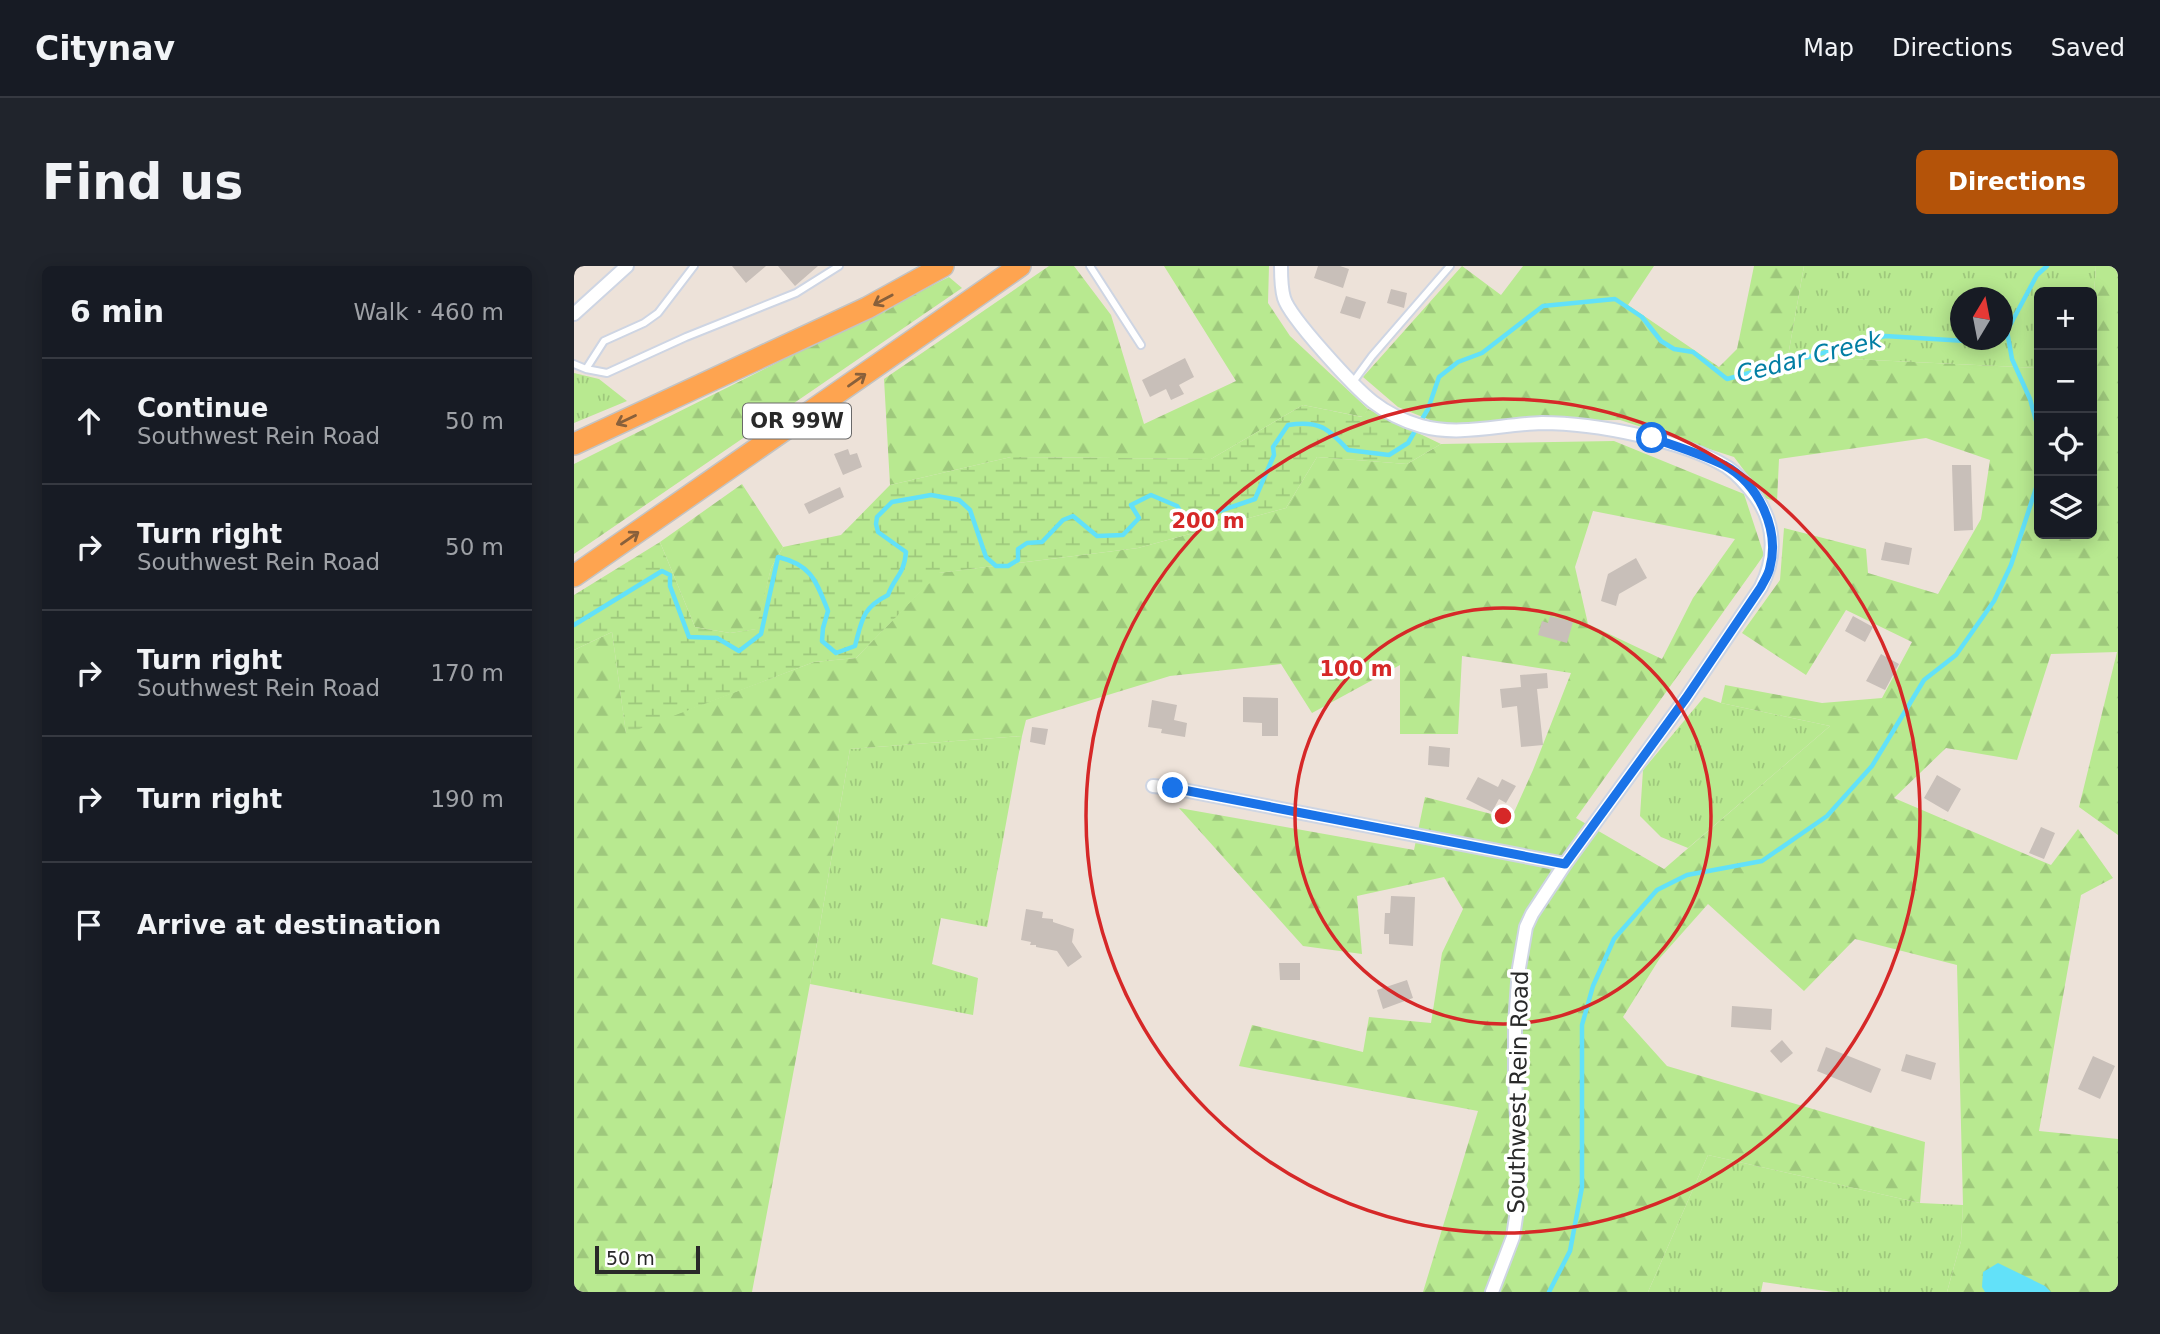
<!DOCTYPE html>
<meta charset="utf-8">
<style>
body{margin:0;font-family:"DejaVu Sans",sans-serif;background:#20242c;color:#f1f3f6}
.controls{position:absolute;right:21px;top:21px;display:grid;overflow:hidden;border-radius:10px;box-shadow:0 4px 18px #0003}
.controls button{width:63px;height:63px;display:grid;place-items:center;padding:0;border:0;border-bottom:2px solid #363941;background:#171b24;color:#f1f3f6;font:35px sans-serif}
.compass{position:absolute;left:1376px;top:21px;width:63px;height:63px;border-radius:50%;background:#171b24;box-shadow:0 4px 18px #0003;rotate:10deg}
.scale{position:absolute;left:21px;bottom:18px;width:105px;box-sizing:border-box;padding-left:7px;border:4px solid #292929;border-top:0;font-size:19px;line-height:24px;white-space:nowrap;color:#292929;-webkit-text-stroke:5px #fff;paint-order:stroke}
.stop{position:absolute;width:21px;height:21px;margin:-16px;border:5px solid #1a73e8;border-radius:50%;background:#fff}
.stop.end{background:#1a73e8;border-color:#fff;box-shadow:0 2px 7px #0008}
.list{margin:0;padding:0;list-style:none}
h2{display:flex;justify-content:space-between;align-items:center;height:91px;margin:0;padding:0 28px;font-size:30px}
h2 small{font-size:23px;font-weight:400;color:#9ea1a6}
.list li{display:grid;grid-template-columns:46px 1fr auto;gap:21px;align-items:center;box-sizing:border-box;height:126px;padding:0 28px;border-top:2px solid #363941}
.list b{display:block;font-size:26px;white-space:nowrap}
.list p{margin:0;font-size:23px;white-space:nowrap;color:#9ea1a6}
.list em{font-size:23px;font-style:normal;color:#9ea1a6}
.icon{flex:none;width:38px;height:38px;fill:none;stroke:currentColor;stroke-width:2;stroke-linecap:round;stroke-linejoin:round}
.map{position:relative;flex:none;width:1544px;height:1026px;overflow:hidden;border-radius:10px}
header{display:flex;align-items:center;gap:42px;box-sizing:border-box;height:98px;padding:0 35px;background:#171b24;border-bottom:2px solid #363941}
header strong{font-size:33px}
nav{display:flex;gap:38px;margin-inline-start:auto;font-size:24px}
.intro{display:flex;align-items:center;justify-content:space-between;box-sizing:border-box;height:168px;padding:0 42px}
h1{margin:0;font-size:49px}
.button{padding:18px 32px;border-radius:10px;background:#b45309;color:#fff;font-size:24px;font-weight:700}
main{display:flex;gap:42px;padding:0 42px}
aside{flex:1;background:#171b24;border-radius:10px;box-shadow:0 4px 18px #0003}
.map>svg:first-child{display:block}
</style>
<header>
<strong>Citynav</strong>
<nav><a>Map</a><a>Directions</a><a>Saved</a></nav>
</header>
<div class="intro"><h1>Find us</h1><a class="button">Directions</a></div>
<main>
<aside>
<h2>6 min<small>Walk · 460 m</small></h2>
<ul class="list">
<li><svg class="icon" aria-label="ahead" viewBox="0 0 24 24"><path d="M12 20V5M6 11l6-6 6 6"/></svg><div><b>Continue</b><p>Southwest Rein Road</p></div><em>50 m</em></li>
<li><svg class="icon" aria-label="right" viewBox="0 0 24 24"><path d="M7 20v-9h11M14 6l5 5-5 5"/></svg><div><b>Turn right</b><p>Southwest Rein Road</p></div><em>50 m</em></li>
<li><svg class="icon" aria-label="right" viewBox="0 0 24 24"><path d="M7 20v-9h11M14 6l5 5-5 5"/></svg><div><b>Turn right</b><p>Southwest Rein Road</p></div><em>170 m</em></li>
<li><svg class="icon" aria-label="right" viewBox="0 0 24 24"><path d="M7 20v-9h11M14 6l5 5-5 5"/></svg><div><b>Turn right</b></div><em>190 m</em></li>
<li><svg class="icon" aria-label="arrive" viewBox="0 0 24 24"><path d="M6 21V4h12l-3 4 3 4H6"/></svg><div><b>Arrive at destination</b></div></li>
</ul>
</aside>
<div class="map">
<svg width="1544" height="1026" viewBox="0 0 1544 1026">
<defs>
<pattern id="grass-tufts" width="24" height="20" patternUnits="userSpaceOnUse" patternTransform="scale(1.75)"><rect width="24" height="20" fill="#b8e990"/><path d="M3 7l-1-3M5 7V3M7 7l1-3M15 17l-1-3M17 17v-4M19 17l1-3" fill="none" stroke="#9ec87c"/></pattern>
<pattern id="forest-firs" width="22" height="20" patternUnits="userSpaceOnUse" patternTransform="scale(1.75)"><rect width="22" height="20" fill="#b8e990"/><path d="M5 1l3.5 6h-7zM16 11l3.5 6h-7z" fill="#9ec87c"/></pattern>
<pattern id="wetland-marsh" width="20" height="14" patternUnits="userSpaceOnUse" patternTransform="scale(1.75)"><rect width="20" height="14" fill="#b8e990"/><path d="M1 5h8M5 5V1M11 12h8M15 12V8" fill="none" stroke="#9ec87c"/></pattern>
</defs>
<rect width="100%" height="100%" fill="#ede2d9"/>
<path fill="url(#grass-tufts)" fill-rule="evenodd" d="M 1230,0 L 1522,0 L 1518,57 L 1518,26 L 1465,26 L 1465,102 L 1214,90 ZM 1386,32 L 1428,32 L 1428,74 L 1386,74 Z
M 0,107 L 25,113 L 53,135 L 0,157 Z
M 1130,431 L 1147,437 L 1256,460 L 1114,582 L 1087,571 L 1066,550 L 1069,504 Z
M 448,470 L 413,661 L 367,652 L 358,698 L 404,712 L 399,749 L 236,718 L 276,483 Z
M 1134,889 L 1346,937 L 1389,939 L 1387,975 L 1373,1026 L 1259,1026 L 1189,1016 L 1187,1026 L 1074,1026 Z"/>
<path fill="url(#forest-firs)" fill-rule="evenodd" d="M 475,0 L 500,0 L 537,49 L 570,158 L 662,115 L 590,0 L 695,0 L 694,37 L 716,70 L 794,143 L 789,151 L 729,139 L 637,193 L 437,191 L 316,219 L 310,113 Z
M 888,0 L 927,29 L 949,0 L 1080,0 L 1054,39 L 1145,101 L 1163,83 L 1180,0 L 1230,0 L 1214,90 L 1465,102 L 1465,268 L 1518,268 L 1518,57 L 1522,0 L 1544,0 L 1544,569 L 1505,541 L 1543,386 L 1477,388 L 1443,494 L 1372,482 L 1320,532 L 1477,599 L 1504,563 L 1539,612 L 1507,629 L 1465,865 L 1544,873 L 1544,1026 L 1373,1026 L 1387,975 L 1389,939 L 1383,699 L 1281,673 L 1230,725 L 1134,638 L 1086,692 L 1049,751 L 1093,800 L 1351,876 L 1346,937 L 1134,889 L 1074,1026 L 849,1026 L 904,845 L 665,800 L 678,759 L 789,786 L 795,751 L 857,757 L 868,687 L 889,643 L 870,611 L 783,630 L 788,688 L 729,680 L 605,542 L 840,584 L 851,531 L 937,553 L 959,504 L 997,407 L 888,390 L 884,468 L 826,468 L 826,399 L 738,447 L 707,398 L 596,410 L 452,454 L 448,470 L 276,483 L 236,718 L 178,1026 L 0,1026 L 0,384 L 38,366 L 52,467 L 240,396 L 282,392 L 364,307 L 564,282 L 712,242 L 743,191 L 833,198 L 867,178 L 1040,175 L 1170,228 L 1190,289 L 1002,552 L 1090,603 L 1256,460 L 1147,437 L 1151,419 L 1248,437 L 1308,432 L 1338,376 L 1272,344 L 1232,409 L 1168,367 L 1206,314 L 1210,262 L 1292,283 L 1294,307 L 1364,328 L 1407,253 L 1416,194 L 1352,172 L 1205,193 L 1203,236 L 1191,232 L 1160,191 L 1046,154 L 928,155 L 866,158 L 824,141 L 789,111 ZM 1019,245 L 1161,273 L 1119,332 L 1088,393 L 1014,358 L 1001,301 Z
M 375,11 L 388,22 L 0,288 L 0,198 Z
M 168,218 L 209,281 L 197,302 L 183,363 L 156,367 L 121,361 L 86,276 Z"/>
<path fill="url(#wetland-marsh)" d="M 729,139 L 788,151 L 794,143 L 867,178 L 833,198 L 743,191 L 712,242 L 564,282 L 365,307 L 282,392 L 240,396 L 52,468 L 38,366 L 0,384 L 0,329 L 86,276 L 121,361 L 156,367 L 182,363 L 197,302 L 209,281 L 267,269 L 316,219 L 437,191 L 637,193 Z"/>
<path fill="#62e1f9" d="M 1424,997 L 1471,1020 L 1477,1026 L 1411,1026 L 1408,1021 L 1409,1006 Z"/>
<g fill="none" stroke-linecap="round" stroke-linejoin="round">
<path stroke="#62e1f9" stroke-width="4.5" d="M 1428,67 L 1433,65 L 1463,9 L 1473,0
M 0,359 L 88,305 L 96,309 L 96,320 L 115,371 L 143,372 L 165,385 L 187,368 L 204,291 C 238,299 242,315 254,345 L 249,362 L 248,375 L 262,387 L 281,380 C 288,354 288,342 314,329 C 321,310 330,309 332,286 L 304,266 L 302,258 L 303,251 L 318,236 L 357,229 L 385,234 L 396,244 L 412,291 L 422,300 L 434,300 L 444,294 L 444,283 L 453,277 L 468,276 L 489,254 L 499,250 L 523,270 L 549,269 L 565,252 L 557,239 L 577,229 L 603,240 L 613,256 L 681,233 L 700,189 L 699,181 L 714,159 C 745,154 754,162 774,184 L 815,189 L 834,177 L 854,143 L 865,111 L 884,96 L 908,87 L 969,40 L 1041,33 L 1068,51 L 1087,75 L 1100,83 L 1119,86 L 1153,113 L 1311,70 L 1408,76 L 1413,74
M 975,1026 L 996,985 L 1008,921 L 1008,759 L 1019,720 L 1040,673 L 1083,624 L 1113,609 L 1188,595 L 1253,550 L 1298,500 L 1350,414 L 1382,389 L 1420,335 L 1437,299 L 1463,219 L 1464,162 L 1456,133 L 1438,93 L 1433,65"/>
</g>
<path fill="#c8bfb9" d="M 158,0 L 192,0 L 172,17 Z
M 204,0 L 244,0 L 221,20 Z
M 744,0 L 766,0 L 775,3 L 769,22 L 740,12 Z
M 817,23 L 833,27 L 830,42 L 813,37 Z
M 772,30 L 792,36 L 786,53 L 766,47 Z
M 611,92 L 620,111 L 605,119 L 610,128 L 597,134 L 592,123 L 576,131 L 568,114 Z
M 274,183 L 276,189 L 283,187 L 288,201 L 269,209 L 260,188 Z
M 1378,199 L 1397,199 L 1399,264 L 1380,265 Z
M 266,221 L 270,231 L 235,248 L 230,238 Z
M 1311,276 L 1338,282 L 1335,299 L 1307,294 Z
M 1062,292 L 1073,312 L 1045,328 L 1042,340 L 1027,335 L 1034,308 Z
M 976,350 L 999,356 L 993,377 L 964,369 L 968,355 L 974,357 Z
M 1279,350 L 1299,361 L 1291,376 L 1271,365 Z
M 1307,388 L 1325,398 L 1311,424 L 1292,415 Z
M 973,407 L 974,422 L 963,423 L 969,479 L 947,481 L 943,440 L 928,442 L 926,423 L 947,421 L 946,409 Z
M 669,431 L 704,432 L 704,470 L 688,470 L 688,457 L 669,456 Z
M 578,434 L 603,439 L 600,454 L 613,457 L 611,471 L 587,467 L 588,463 L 574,461 Z
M 458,461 L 474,463 L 471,479 L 456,476 Z
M 855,480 L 876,482 L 875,501 L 854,499 Z
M 1363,509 L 1387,523 L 1374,546 L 1350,532 Z
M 904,511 L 924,521 L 928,513 L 942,520 L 932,537 L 925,533 L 918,546 L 892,533 Z
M 1467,561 L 1481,567 L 1470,593 L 1455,587 Z
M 817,630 L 841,631 L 839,680 L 815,678 L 815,668 L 810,668 L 811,647 L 816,647 Z
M 452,643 L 469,646 L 468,652 L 479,653 L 479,656 L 500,663 L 498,676 L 508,691 L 494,701 L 483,685 L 462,681 L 462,679 L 456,679 L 457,676 L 447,674 Z
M 705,697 L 726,697 L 726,714 L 706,714 Z
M 833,714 L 839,732 L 809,743 L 803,724 Z
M 1158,740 L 1198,743 L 1197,764 L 1157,761 Z
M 1208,774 L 1219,787 L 1207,797 L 1196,785 Z
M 1252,781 L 1307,803 L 1297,827 L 1243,805 Z
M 1332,788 L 1362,797 L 1357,814 L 1327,805 Z
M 1519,790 L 1541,800 L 1526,833 L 1504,823 Z"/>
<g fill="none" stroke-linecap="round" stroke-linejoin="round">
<g stroke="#ced5e3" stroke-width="10">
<path id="service" d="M 516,0 L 567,79
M 0,98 L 12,103 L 33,107 L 112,71 L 222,27 L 265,0
M 12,103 L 30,75 L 70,57 L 84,47 L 120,0
M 779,116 L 798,90 L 876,0"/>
</g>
<g stroke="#ced5e3" stroke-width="16">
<path id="minor" d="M 707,0 C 707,10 707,22 710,32 C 716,52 781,122 799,136 C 813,147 830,155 847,160 C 886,171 928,158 968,157 C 1020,157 1109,174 1153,201 C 1165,209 1174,220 1182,231 C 1202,259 1202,292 1187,321 L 1112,432 L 991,598 L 958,648 L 952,661 L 945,702 L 941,759 L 941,813 L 946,906 L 943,944 L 939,971 L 918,1026
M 0,48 L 53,0
M 579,520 L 599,522 L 991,598"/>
</g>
<g stroke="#c3c3c3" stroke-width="24">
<path id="trunk" d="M 0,178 L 293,42 L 369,0
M 0,310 L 446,0"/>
</g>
<use href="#service" stroke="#fff" stroke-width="6"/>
<use href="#minor" stroke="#fff" stroke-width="12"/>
<use href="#trunk" stroke="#fea450" stroke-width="21"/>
</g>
<defs><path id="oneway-shaft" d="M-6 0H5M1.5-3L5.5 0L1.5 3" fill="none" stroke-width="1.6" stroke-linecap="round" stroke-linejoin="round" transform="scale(1.75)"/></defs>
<g stroke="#89603b">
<use href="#oneway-shaft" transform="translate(309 34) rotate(152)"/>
<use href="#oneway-shaft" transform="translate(283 114) rotate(-35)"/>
<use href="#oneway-shaft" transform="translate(52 154) rotate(155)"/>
<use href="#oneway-shaft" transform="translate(56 272) rotate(-35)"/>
</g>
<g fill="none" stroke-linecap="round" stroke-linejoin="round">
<path stroke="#1a73e8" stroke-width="9" d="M 599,522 L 991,598 L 1112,432 L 1187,321 C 1190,315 1195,308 1196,301 C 1206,263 1184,217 1150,199 C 1127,188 1102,180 1078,172"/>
</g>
<g fill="none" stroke="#d62828" stroke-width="3.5">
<circle cx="929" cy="550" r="208"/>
<circle cx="929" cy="550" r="417"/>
</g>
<g text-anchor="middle" stroke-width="7" stroke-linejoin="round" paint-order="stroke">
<rect fill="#fff" stroke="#696969" stroke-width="2" x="169" y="137.5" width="108" height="35" rx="5"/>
<g font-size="21" font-weight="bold" fill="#292929">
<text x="223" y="162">OR 99W</text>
</g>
<g font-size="23" fill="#292929" stroke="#fff">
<text transform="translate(944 826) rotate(-89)" y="8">Southwest Rein Road</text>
</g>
<g font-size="24" font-style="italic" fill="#027ea4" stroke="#fff">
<text transform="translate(1235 91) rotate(-14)" y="8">Cedar Creek</text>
</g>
</g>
<circle cx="929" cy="550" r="10" fill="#d62828" stroke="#fff" stroke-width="3.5"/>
<g font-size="21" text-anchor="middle" font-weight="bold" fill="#d62828" stroke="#fff" stroke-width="7" stroke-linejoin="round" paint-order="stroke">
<text x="634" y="262">200 m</text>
<text x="782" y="410">100 m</text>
</g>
</svg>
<div class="controls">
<button>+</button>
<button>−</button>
<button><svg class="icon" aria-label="locate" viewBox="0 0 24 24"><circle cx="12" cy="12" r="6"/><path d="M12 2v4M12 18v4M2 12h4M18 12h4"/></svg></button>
<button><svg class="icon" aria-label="layers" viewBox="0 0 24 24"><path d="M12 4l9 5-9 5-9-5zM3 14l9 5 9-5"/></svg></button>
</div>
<svg class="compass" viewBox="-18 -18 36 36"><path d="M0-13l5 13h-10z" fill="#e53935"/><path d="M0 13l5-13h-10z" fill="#9ea1a6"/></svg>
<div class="scale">50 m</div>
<div class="stop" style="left:1078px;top:172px"></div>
<div class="stop end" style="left:599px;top:522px"></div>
</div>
</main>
